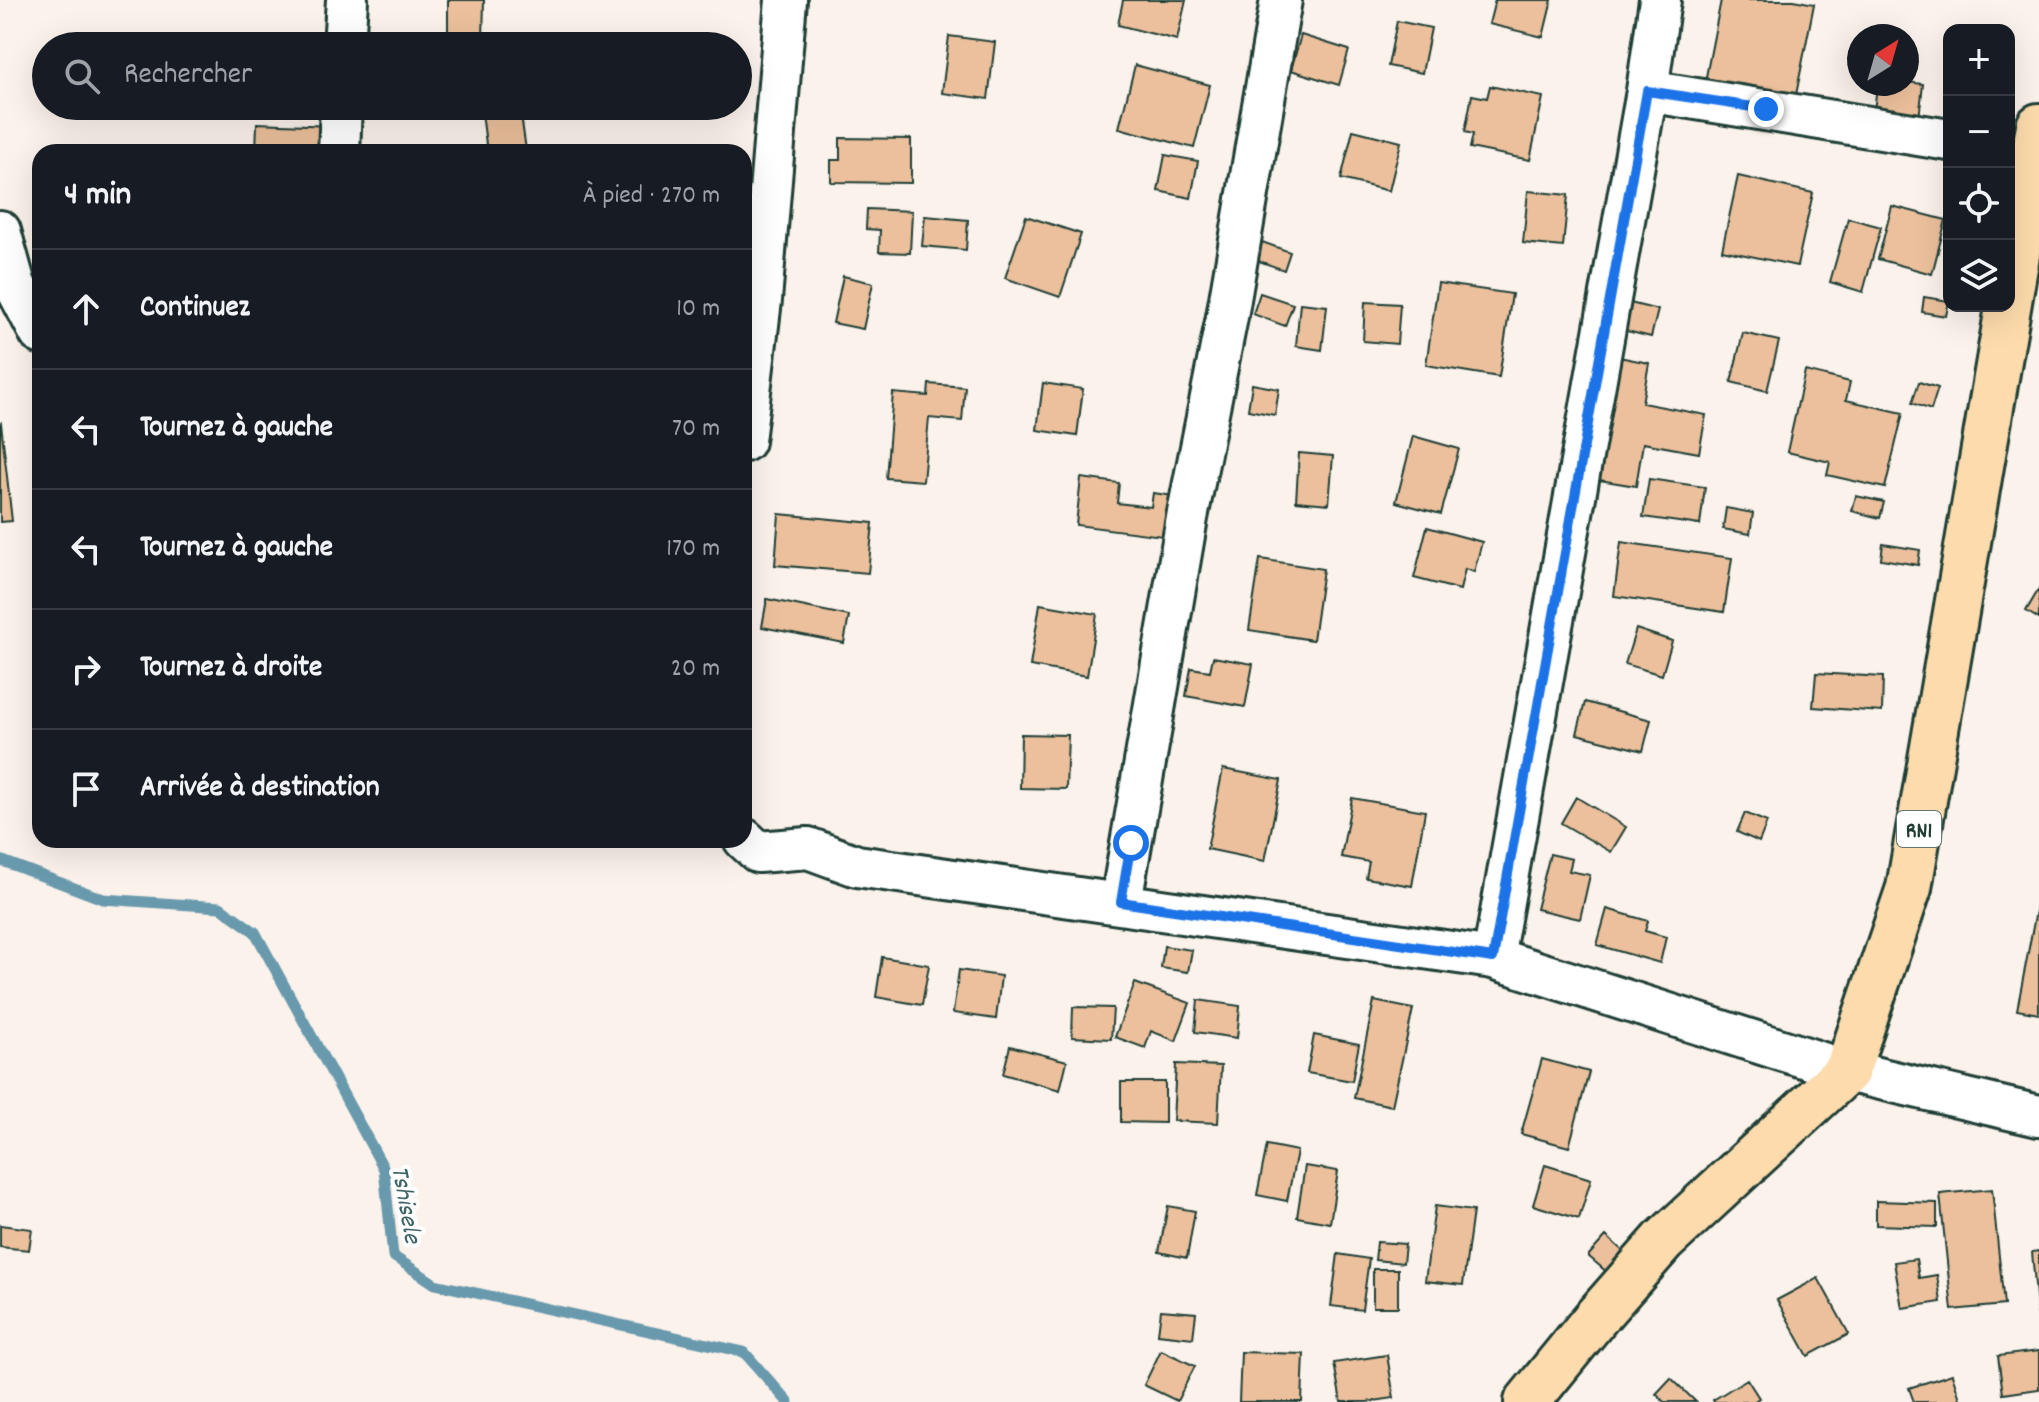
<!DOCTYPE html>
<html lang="fr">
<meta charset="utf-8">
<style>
body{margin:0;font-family:Dekko,sans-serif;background:#242831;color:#f1f3f6}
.controls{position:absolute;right:24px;top:24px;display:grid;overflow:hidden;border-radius:16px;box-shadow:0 8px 32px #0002}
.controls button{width:72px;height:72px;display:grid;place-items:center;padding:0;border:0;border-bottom:2px solid #363941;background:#171b24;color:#f1f3f6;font:40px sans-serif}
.compass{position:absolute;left:1847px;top:24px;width:72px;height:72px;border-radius:50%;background:#171b24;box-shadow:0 8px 32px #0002;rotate:37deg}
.stop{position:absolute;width:24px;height:24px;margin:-18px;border:6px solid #1a73e8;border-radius:50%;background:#fff}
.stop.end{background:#1a73e8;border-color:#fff;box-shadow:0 2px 8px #0008}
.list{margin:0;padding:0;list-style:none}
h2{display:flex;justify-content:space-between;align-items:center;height:104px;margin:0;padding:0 32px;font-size:34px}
h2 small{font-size:26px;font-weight:400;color:#9ea1a6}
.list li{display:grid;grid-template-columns:52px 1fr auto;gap:24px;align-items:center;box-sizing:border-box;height:120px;padding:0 32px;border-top:2px solid #363941}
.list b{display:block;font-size:30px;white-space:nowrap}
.list em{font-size:26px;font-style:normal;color:#9ea1a6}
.icon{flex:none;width:44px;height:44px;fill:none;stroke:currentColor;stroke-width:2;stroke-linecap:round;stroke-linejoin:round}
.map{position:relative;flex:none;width:2039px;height:1402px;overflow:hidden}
.search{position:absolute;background:#171b24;box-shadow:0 8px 32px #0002;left:32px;top:32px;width:720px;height:88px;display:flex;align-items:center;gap:20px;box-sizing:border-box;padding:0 28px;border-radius:44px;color:#9ea1a6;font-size:30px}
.panel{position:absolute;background:#171b24;box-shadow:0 8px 32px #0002;left:32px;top:144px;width:720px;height:704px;border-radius:24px}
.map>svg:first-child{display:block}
</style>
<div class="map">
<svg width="2039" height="1402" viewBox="0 0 2039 1402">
<rect width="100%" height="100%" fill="#fbf2eb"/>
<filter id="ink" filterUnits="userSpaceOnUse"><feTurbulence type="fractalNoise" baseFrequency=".0125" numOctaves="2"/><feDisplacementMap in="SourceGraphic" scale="16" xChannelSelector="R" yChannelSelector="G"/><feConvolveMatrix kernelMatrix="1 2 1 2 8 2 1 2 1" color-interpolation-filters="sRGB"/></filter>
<g filter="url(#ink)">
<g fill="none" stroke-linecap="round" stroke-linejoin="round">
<path stroke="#6999ac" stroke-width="11" d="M 0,860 L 103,899 L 220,907 L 255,932 L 384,1169 L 393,1256 L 435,1284 L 744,1352 L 788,1402"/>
</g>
<path fill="#ecc09c" stroke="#1f3d34" stroke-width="2" d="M 448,0 L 484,0 L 483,40 L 448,40 Z
M 1123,0 L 1186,0 L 1177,40 L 1118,25 Z
M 1495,0 L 1552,0 L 1543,37 L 1489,24 Z
M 1721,0 L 1794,0 L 1814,4 L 1794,105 L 1704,87 Z
M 1397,21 L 1431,28 L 1422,73 L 1388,66 Z
M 1301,35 L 1349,50 L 1339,85 L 1291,70 Z
M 949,36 L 995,42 L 988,99 L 942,93 Z
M 1135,65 L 1210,85 L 1194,148 L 1119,128 Z
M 1907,82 L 1923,84 L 1918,127 L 1873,122 L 1877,84 Z
M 1490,86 L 1543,97 L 1530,160 L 1470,148 L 1473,134 L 1465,132 L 1472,95 L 1487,98 Z
M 520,108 L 526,150 L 487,152 L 482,113 Z
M 257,123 L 331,126 L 330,152 L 256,152 Z
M 1353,130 L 1401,142 L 1389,191 L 1341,179 Z
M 840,138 L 911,139 L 911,183 L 831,182 L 831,160 L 840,160 Z
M 1165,155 L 1198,161 L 1191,198 L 1158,191 Z
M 1738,176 L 1813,193 L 1797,266 L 1722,250 Z
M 1528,191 L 1568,195 L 1563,247 L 1523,243 Z
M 1892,206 L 1946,220 L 1932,274 L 1878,259 Z
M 867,209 L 912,211 L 910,253 L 879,252 L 880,230 L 866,229 Z
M 925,216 L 968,220 L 966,250 L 922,246 Z
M 1026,216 L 1081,234 L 1060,297 L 1005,278 Z
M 1848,218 L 1881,227 L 1863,292 L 1830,282 Z
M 1262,242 L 1290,252 L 1284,270 L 1256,260 Z
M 843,276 L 873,283 L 863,329 L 833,323 Z
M 1438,283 L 1512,294 L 1499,377 L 1426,365 Z
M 1260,293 L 1293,304 L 1285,326 L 1253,314 Z
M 1924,297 L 1949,301 L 1946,316 L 1922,312 Z
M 1622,301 L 1658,310 L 1651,337 L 1615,328 Z
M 1365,302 L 1400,304 L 1397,344 L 1363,341 Z
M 1300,303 L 1327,306 L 1322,350 L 1296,346 Z
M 1743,333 L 1779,341 L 1767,391 L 1731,382 Z
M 1614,356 L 1649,363 L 1642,403 L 1706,415 L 1699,453 L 1643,443 L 1636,486 L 1593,479 Z
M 1805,371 L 1850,382 L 1846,400 L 1903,413 L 1885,488 L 1827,475 L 1830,462 L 1787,452 Z
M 1919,382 L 1938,388 L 1931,410 L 1912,403 Z
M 1043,383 L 1083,389 L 1077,436 L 1037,430 Z
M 929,384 L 965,387 L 962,421 L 929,418 L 923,481 L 886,478 L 893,393 L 928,396 Z
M 1252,384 L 1279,389 L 1275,415 L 1248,410 Z
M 1,423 L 12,521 L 0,522 L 0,424 Z
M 1413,436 L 1459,449 L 1441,514 L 1396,502 Z
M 1299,453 L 1333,456 L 1329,504 L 1296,501 Z
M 1081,478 L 1119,483 L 1117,503 L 1151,507 L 1153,493 L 1174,496 L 1170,537 L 1076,525 Z
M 1649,479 L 1705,487 L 1700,525 L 1643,517 Z
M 1856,496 L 1884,502 L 1880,518 L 1852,511 Z
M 1726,508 L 1753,513 L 1750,534 L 1723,529 Z
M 779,514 L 873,523 L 868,573 L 775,565 Z
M 1427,527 L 1482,542 L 1474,572 L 1465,569 L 1460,590 L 1414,578 Z
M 1621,542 L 1732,558 L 1724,612 L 1614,596 Z
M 1883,544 L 1920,550 L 1918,565 L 1881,559 Z
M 1260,559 L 1323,569 L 1313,640 L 1249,630 Z
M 2039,589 L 2039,619 L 2026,611 Z
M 767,599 L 849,616 L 844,643 L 762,627 Z
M 1040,604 L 1097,614 L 1087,676 L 1030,666 Z
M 1636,629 L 1672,641 L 1662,675 L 1625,664 Z
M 1213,657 L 1253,664 L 1245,707 L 1186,696 L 1191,668 L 1210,671 Z
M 1816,673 L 1883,677 L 1882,712 L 1813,707 Z
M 1585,702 L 1651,720 L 1643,751 L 1577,734 Z
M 1021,734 L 1068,735 L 1066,789 L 1020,788 Z
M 1223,769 L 1281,780 L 1265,861 L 1207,849 Z
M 1576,797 L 1626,827 L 1611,852 L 1561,823 Z
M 1352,798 L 1425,811 L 1412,886 L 1366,878 L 1369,862 L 1341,857 Z
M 1745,813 L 1767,822 L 1759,842 L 1737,832 Z
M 1550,854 L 1572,859 L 1569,871 L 1590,875 L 1580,919 L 1536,909 Z
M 1607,909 L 1648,921 L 1645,931 L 1666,937 L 1660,963 L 1597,945 Z
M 2036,911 L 2039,912 L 2039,1014 L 2017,1010 Z
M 1164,946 L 1192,950 L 1188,972 L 1161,968 Z
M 882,957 L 929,965 L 922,1005 L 876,997 Z
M 959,970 L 1001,976 L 996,1019 L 953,1013 Z
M 1135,983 L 1190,1003 L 1176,1041 L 1151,1031 L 1145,1048 L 1115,1037 Z
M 1198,1000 L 1240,1006 L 1237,1038 L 1195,1032 Z
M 1374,1001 L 1413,1009 L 1392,1106 L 1354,1098 Z
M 1073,1007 L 1113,1008 L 1111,1039 L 1072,1037 Z
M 1314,1035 L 1359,1044 L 1352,1081 L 1307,1073 Z
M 1010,1046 L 1067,1061 L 1060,1090 L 1003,1074 Z
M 1542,1059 L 1589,1072 L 1569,1147 L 1521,1134 Z
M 1176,1064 L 1221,1066 L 1218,1123 L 1173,1121 Z
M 1121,1082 L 1165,1082 L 1165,1123 L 1121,1122 Z
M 1267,1145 L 1297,1151 L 1287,1201 L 1257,1195 Z
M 1545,1165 L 1591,1179 L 1579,1219 L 1533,1205 Z
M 1305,1166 L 1338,1171 L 1330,1223 L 1297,1217 Z
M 1992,1189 L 2004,1305 L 1952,1310 L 1940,1194 Z
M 1876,1201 L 1937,1203 L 1937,1227 L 1876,1225 Z
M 1168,1206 L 1195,1211 L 1187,1258 L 1159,1252 Z
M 1435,1206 L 1473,1211 L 1463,1285 L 1425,1281 Z
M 0,1225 L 32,1229 L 29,1250 L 0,1247 Z
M 1606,1236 L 1625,1253 L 1608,1273 L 1588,1256 Z
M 1377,1242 L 1405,1244 L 1403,1263 L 1375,1260 Z
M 2039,1251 L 2039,1317 L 2038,1317 L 2032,1252 Z
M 1338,1254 L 1369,1259 L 1362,1310 L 1331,1306 Z
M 1916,1259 L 1919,1278 L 1937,1275 L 1941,1302 L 1902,1308 L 1894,1262 Z
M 1373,1269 L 1398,1269 L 1398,1307 L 1373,1307 Z
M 1818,1278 L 1849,1334 L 1808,1356 L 1777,1300 Z
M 1161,1310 L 1196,1313 L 1193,1338 L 1158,1334 Z
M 1161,1350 L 1195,1366 L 1177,1401 L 1144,1385 Z
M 2039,1351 L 2039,1389 L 2003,1394 L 1998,1356 Z
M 1241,1352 L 1304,1354 L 1302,1402 L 1239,1402 Z
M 1387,1355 L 1394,1398 L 1367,1402 L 1341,1402 L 1334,1363 Z
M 1952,1374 L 1961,1402 L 1914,1402 L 1909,1388 Z
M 1671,1378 L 1696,1402 L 1664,1402 L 1656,1394 Z
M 1747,1379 L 1759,1398 L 1753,1402 L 1714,1402 L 1713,1400 Z"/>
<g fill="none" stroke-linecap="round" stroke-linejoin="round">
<g stroke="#1f3d34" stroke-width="46">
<path id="minor" d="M 344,46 L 347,0
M 1647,91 L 1949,140
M 339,152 L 341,106
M 0,231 L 15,285 L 40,333
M 744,441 L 761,300 L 786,0
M 744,839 L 758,852 L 808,848 L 857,866 L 1493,958 L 1847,1071 L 2039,1116
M 1121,902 L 1187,518 L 1227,317 L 1281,0
M 1493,958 L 1647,91 L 1660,0"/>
</g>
<g stroke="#1f3d34" stroke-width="50">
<path id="trunk" d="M 1527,1402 L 1598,1315 L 1663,1241 L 1847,1071 L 1909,888 L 2039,126"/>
</g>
<use href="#minor" stroke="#fff" stroke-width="40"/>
<use href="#trunk" stroke="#fddbac" stroke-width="44"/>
</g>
</g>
<g fill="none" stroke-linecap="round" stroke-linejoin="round" filter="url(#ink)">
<path stroke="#1a73e8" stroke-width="10" d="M 1131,843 L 1121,902 L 1493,958 L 1647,91 L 1766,109"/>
</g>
<g text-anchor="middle" stroke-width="8" stroke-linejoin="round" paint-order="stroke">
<rect fill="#fff" stroke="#627771" stroke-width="2" x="1897" y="811" width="44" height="36" rx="6"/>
<g font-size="22" font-weight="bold" fill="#1f3d34">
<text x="1919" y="837">RN1</text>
</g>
<g font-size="26" font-style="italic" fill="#3e6466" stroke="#fff">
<text transform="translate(408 1204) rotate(80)" y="9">Tshisele</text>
</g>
</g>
</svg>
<div class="controls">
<button>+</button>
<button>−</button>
<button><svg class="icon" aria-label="locate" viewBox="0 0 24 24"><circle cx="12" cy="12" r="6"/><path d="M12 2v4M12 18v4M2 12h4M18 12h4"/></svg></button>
<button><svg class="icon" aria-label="layers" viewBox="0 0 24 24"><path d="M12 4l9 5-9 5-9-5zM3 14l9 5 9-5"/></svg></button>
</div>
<svg class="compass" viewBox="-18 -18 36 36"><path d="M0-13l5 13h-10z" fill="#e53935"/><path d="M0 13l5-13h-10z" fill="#9ea1a6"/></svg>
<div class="stop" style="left:1131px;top:843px"></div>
<div class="stop end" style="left:1766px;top:109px"></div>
<div class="search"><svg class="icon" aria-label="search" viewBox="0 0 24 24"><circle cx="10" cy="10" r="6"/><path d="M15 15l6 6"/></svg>Rechercher</div>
<section class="panel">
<h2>4 min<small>À pied · 270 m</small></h2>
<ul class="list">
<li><svg class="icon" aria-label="ahead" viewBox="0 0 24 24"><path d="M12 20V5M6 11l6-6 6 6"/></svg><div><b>Continuez</b></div><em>10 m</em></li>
<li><svg class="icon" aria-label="left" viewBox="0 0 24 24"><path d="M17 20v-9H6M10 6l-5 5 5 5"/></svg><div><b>Tournez à gauche</b></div><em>70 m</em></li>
<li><svg class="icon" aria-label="left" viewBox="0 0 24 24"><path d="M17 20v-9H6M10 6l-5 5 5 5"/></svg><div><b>Tournez à gauche</b></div><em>170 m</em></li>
<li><svg class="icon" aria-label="right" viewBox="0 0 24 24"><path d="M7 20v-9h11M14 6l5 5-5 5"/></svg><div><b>Tournez à droite</b></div><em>20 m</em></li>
<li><svg class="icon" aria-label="arrive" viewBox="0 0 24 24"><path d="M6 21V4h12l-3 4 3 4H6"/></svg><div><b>Arrivée à destination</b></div></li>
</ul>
</section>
</div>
